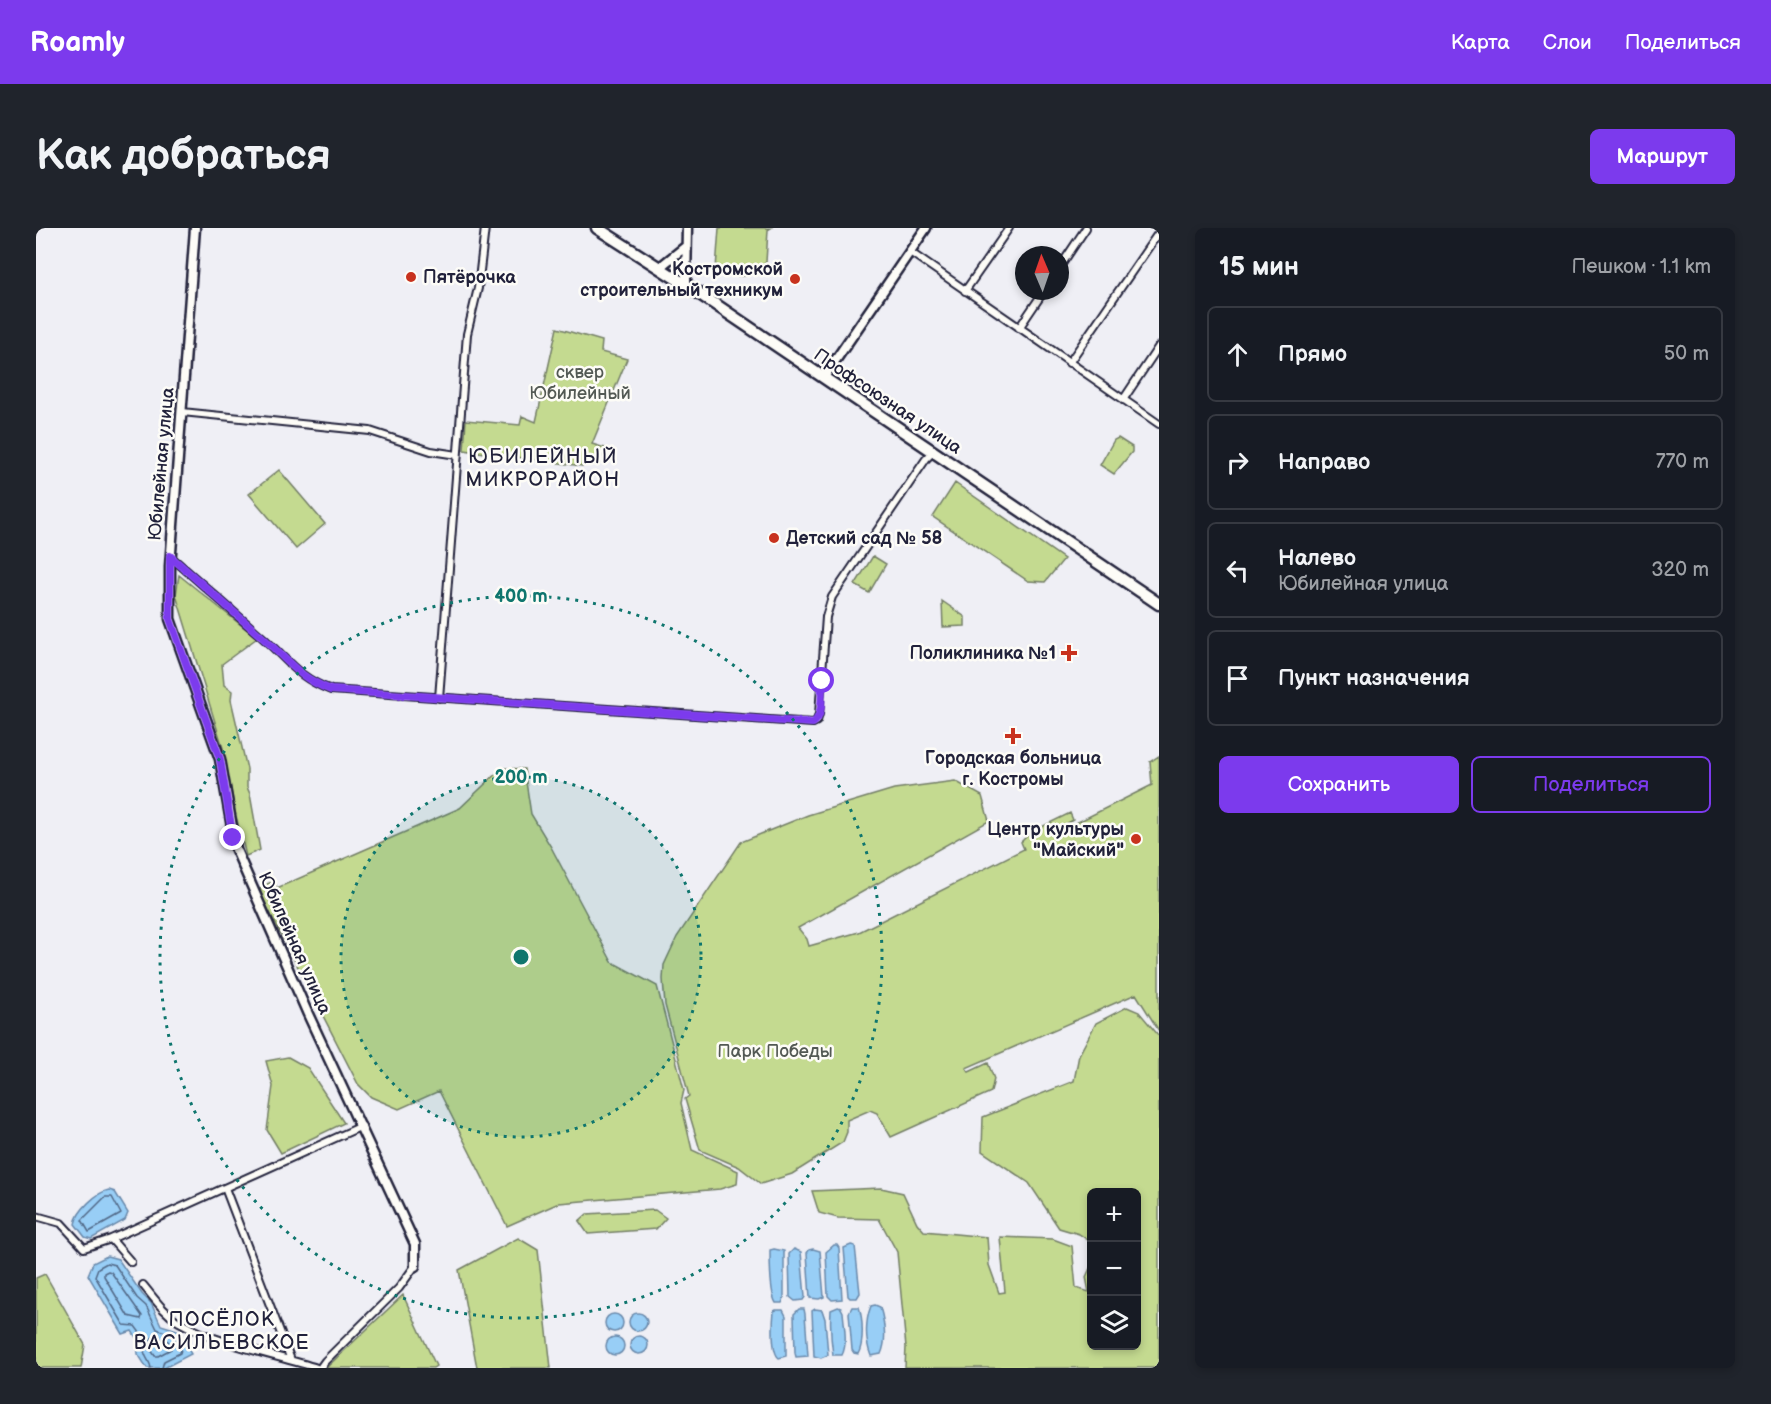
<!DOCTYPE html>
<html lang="ru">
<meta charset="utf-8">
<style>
body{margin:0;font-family:"Balsamiq Sans",sans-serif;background:#20242c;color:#f1f3f6}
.controls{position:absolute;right:18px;bottom:18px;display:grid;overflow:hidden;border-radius:9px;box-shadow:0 3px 9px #0003}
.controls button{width:54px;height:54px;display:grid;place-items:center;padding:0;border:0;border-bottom:2px solid #363941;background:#171b24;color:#f1f3f6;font:30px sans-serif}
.compass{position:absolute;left:979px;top:18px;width:54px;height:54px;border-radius:50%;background:#171b24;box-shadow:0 3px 9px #0003;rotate:358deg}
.stop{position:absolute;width:18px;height:18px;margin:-14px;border:4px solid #7c3aed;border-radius:50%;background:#fff}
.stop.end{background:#7c3aed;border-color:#fff;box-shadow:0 2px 6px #0008}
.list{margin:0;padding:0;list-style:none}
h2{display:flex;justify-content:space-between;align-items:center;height:78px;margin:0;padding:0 24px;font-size:26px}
h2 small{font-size:20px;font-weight:400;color:#9ea1a6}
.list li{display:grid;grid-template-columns:39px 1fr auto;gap:18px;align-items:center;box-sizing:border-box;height:96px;margin:0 12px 12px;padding:0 12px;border:2px solid #363941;border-radius:9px}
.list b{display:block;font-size:22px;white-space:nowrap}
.list p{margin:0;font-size:20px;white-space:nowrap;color:#9ea1a6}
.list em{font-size:20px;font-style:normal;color:#9ea1a6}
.actions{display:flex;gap:12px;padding:18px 24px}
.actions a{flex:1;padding:14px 0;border:2px solid #7c3aed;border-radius:9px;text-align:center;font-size:21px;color:#7c3aed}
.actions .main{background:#7c3aed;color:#fff}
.icon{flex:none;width:33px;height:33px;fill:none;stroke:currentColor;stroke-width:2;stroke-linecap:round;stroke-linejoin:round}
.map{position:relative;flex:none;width:1123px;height:1140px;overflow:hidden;border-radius:9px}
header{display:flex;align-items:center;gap:36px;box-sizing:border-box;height:84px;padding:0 30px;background:#7c3aed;color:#fff}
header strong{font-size:28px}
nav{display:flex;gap:33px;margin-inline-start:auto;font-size:21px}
.intro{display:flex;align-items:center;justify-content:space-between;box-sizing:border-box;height:144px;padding:0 36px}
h1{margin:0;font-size:42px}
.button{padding:15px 27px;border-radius:9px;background:#7c3aed;color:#fff;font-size:21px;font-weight:700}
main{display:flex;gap:36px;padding:0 36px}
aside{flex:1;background:#171b24;border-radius:9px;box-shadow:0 3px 9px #0003}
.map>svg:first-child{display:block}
</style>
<header>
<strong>Roamly</strong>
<nav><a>Карта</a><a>Слои</a><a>Поделиться</a></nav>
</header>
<div class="intro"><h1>Как добраться</h1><a class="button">Маршрут</a></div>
<main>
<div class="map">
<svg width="1123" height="1140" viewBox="0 0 1123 1140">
<rect width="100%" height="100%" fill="#efeff5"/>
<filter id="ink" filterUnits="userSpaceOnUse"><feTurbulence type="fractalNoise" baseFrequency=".0167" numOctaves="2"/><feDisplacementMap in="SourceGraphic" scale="12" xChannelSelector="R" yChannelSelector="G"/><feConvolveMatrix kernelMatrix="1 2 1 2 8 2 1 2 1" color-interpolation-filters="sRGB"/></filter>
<g filter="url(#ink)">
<path fill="#c4da90" stroke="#737e66" stroke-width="1.5" d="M 683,0 L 735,0 L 732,2 L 730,34 C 711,53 703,50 680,41 Z
M 521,100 L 566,113 L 565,124 L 591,131 L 556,216 L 569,220 L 563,235 L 546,238 L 428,222 L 430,192 L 484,197 L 486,188 L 500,194 Z
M 1082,210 L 1096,219 L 1096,224 L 1078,246 L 1064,237 L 1078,212 Z
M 243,242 L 289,296 L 260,321 L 213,266 Z
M 919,255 L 1028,331 L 1009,354 L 992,353 L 897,289 Z
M 837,328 L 850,336 L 833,365 L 819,357 Z
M 143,347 L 221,410 L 186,436 L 188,457 L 196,463 L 195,472 L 211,541 L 211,559 L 214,566 L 224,622 L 210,628 L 200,588 L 187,520 L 140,367 Z
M 906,373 L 929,389 L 929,398 L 907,399 Z
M 1123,528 L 1123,803 L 1100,766 L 930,840 L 933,844 L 952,835 L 958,851 L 955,864 L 855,909 L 841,885 L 834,882 L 811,892 L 811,904 L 807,914 L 756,946 L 725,956 L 703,939 L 664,922 L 649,871 L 653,868 L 629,777 L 627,751 L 628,737 L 641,709 L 705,614 L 772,587 L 858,561 L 919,553 L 946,568 L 953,593 L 762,700 L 771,711 L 773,718 L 823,704 L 988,621 L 985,614 L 995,604 L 1034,585 L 1037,592 L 1018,603 L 1018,606 L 1116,557 L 1114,534 Z
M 466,540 L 488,541 L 495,586 L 515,619 L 576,734 L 621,758 L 648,862 L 645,875 L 656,922 L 702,943 L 701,956 L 684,961 L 523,975 L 471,998 L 403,863 L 363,881 L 335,869 L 322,856 L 227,671 L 224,661 L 229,657 L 238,653 L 241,660 L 424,580 Z
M 1091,779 L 1103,784 L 1123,808 L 1123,1140 L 869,1140 L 870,1119 L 861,1024 L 843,991 L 802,990 L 783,985 L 776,963 L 845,960 L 867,965 L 881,995 L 888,1003 L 951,1009 L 953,1037 L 963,1065 L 969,1064 L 964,1009 L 1017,1011 L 1036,1018 L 1040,1060 L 1053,1064 L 1050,1049 L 1055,1038 L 1056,1118 L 1100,1118 L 1100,964 L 1056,964 L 1055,1014 L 1043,1006 L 1023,1000 L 993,955 L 946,923 L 947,889 L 1038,853 L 1043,827 L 1060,795 Z
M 252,829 L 272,840 L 308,895 L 245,925 L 231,902 L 237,858 L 230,833 Z
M 619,982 L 630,990 L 620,1001 L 552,1006 L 543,993 L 551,986 Z
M 482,1010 L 502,1022 L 515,1140 L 441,1140 L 423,1042 Z
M 9,1046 L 49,1117 L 45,1140 L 0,1140 L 0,1050 Z
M 367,1067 L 400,1138 L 397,1140 L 290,1140 Z"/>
<path fill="#98cef6" stroke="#6989ab" stroke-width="1.5" d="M 73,962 L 79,964 L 92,985 L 89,992 L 55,1011 L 49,1009 L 39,996 C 41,983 61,964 73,962 Z
M 798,1017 L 801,1017 L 803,1020 L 806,1071 L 796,1072 L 792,1068 L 790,1024 Z
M 815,1017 L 819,1018 L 824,1065 L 821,1070 L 814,1070 L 812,1068 L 808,1020 Z
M 738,1021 L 748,1023 L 748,1070 L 746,1075 L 740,1075 C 734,1066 734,1034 734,1022 Z
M 758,1021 L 765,1024 L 769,1069 L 767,1072 L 759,1073 L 754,1069 L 753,1026 Z
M 777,1021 L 784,1023 L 788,1069 L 783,1071 L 774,1070 L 771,1025 L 773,1022 Z
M 71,1028 L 82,1031 L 106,1066 L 115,1075 L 125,1097 L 141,1102 L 155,1126 L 128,1140 L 111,1140 L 102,1126 L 101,1111 L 96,1103 L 87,1106 L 52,1047 L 57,1035 Z
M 839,1077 L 844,1079 C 848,1093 851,1113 845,1126 L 835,1128 C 829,1113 829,1093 835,1078 Z
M 802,1079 L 805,1080 L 807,1084 C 808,1098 812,1115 806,1127 L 797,1127 C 795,1113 794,1096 795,1082 Z
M 816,1079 L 823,1079 C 827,1091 828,1116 822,1126 L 818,1125 L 816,1122 L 813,1085 Z
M 763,1081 L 768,1081 L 769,1086 L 772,1128 L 760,1129 L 759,1125 L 758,1086 Z
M 779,1081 L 786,1082 L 789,1091 L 792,1127 L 785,1130 L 778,1128 L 776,1083 Z
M 740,1082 L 747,1082 L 750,1088 L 750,1128 L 743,1130 C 735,1124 737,1093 738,1083 Z
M593 1094a9 9 0 1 1 18 0a9 9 0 1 1-18 0Z
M569 1095a9 9 0 1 1 18 0a9 9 0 1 1-18 0Z
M594 1117a9 9 0 1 1 18 0a9 9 0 1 1-18 0Z
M570 1118a9 9 0 1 1 18 0a9 9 0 1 1-18 0Z"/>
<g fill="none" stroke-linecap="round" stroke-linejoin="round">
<path stroke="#516786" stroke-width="1.5" d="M 69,969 L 76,969 L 85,986 L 53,1004 L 46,992 Z
M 72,1043 L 75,1044 L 106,1088 L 105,1091 L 92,1088 L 68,1048 L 68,1045 Z
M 117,1109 L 132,1113 L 135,1121 L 122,1128 L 119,1128 L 115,1122 L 115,1111 Z
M 115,1140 C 114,1134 111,1132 109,1126 C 104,1115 110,1111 99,1098 L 88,1097 L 59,1048 L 62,1040 L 71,1035 L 79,1037 L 101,1070 L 110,1078 L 121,1101 L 137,1107 L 145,1121 L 144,1125 L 128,1133 L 126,1140"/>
<g stroke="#22223b" stroke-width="10">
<path id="street" d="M 874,24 L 1123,196
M 1024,39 L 1050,0
M 929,63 L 973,0
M 983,100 L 1008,63
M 1033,135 L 1123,4
M 1087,172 L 1123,118
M 146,184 L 334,203 L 395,223 L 421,227
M 134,328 C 165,355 195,382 226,409 C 252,432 261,449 295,462 L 777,495 L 781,493 L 783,486 L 790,389 L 796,369 L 890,231 L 898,223
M 403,470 L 431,106 L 442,60 L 449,0
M 189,960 L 255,1132
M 0,988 L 25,995 L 48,1020 L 75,1011 L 326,898
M 75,1011 L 95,1034
M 107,1057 C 118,1070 128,1085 143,1094 C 184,1117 236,1126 281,1140
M 284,1140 L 289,1133 L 363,1060 L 379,1038"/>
</g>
<g stroke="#22223b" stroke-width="13">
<path id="secondary" d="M 159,0 L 134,338 L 134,391 L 184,531 L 200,622 L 271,784 L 379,1016 L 379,1038
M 624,39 L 649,19
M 650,56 L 651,0
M 788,149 L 890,0"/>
</g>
<g stroke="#22223b" stroke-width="15">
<path id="highway" d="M 561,0 L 658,62 L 1123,376"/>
</g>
<use href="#street" stroke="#fdfcf7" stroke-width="6"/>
<use href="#secondary" stroke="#fdfcf7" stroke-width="8"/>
<use href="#highway" stroke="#fdfcf7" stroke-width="10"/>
</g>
</g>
<g fill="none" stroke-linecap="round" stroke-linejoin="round" filter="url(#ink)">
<path stroke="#7c3aed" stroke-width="8" d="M 197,610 L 184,531 L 134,391 L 134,328 C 165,355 195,382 226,409 C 252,432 261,449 295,462 L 777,495 C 788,488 785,465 786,453"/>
</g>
<circle cx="485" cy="729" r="180" fill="#0f766e" fill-opacity=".12"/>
<g fill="none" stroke="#0f766e" stroke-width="3" stroke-dasharray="3 6">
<circle cx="485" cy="729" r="180"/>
<circle cx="485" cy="729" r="361"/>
</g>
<g fill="#c8321e" stroke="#fdfcf7" stroke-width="2">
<circle cx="375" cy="49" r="6"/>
<circle cx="759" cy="51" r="6"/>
<circle cx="738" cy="310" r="6"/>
<path d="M1030 416h6v6h6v6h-6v6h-6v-6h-6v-6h6z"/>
<path d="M974 499h6v6h6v6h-6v6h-6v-6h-6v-6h6z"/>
<circle cx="1100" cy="611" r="6"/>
</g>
<g text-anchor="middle" stroke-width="5" stroke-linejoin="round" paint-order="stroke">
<g font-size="18" font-weight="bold" fill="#22223b" stroke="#fdfcf7" text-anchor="end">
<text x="747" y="47">Костромской<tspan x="747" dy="21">строительный техникум</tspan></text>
<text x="387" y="55" text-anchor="start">Пятёрочка</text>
<text x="750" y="316" text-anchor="start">Детский сад № 58</text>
<text x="1020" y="431">Поликлиника №1</text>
<text x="977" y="536" text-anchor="middle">Городская больница<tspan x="977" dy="21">г. Костромы</tspan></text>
<text x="1088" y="607">Центр культуры<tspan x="1088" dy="21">"Майский"</tspan></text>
</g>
<g font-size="18" fill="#535954" stroke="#fdfcf7">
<text x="544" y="150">сквер<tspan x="544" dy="21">Юбилейный</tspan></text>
<text x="739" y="829">Парк Победы</text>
</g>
<g font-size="18" fill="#22223b" stroke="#fdfcf7">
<text transform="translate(852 173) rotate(34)" y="6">Профсоюзная улица</text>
<text transform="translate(125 236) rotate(-85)" y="6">Юбилейная улица</text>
<text transform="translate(259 715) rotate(66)" y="6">Юбилейная улица</text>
</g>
<g font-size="20" letter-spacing="1.5" fill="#22223b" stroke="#fdfcf7">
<text x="507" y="235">ЮБИЛЕЙНЫЙ<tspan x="507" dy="23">МИКРОРАЙОН</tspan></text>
<text x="186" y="1098">ПОСЁЛОК<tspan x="186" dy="23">ВАСИЛЬЕВСКОЕ</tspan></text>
</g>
</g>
<circle cx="485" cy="729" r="9" fill="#0f766e" stroke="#fdfcf7" stroke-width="3"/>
<g font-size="18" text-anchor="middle" font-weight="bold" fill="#0f766e" stroke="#fdfcf7" stroke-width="5" stroke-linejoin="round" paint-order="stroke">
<text x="485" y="374">400 m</text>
<text x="485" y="555">200 m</text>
</g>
</svg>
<div class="controls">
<button>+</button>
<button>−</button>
<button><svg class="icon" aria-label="layers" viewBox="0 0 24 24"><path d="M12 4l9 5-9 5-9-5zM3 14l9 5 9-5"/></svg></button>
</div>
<svg class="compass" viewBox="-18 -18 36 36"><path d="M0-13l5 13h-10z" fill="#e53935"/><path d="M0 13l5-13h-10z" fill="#9ea1a6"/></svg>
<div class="stop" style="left:786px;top:453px"></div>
<div class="stop end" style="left:197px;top:610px"></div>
</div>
<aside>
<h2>15 мин<small>Пешком · 1.1 km</small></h2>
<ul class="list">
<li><svg class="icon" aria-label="ahead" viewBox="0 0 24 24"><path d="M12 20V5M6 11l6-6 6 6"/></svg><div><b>Прямо</b></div><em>50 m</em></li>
<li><svg class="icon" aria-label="right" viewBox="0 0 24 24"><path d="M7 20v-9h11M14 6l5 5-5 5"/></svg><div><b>Направо</b></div><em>770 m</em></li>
<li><svg class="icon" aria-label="left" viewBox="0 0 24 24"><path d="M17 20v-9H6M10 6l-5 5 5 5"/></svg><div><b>Налево</b><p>Юбилейная улица</p></div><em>320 m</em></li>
<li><svg class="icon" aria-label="arrive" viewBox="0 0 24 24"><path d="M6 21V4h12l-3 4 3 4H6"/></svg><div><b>Пункт назначения</b></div></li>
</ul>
<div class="actions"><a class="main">Сохранить</a><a>Поделиться</a></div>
</aside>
</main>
